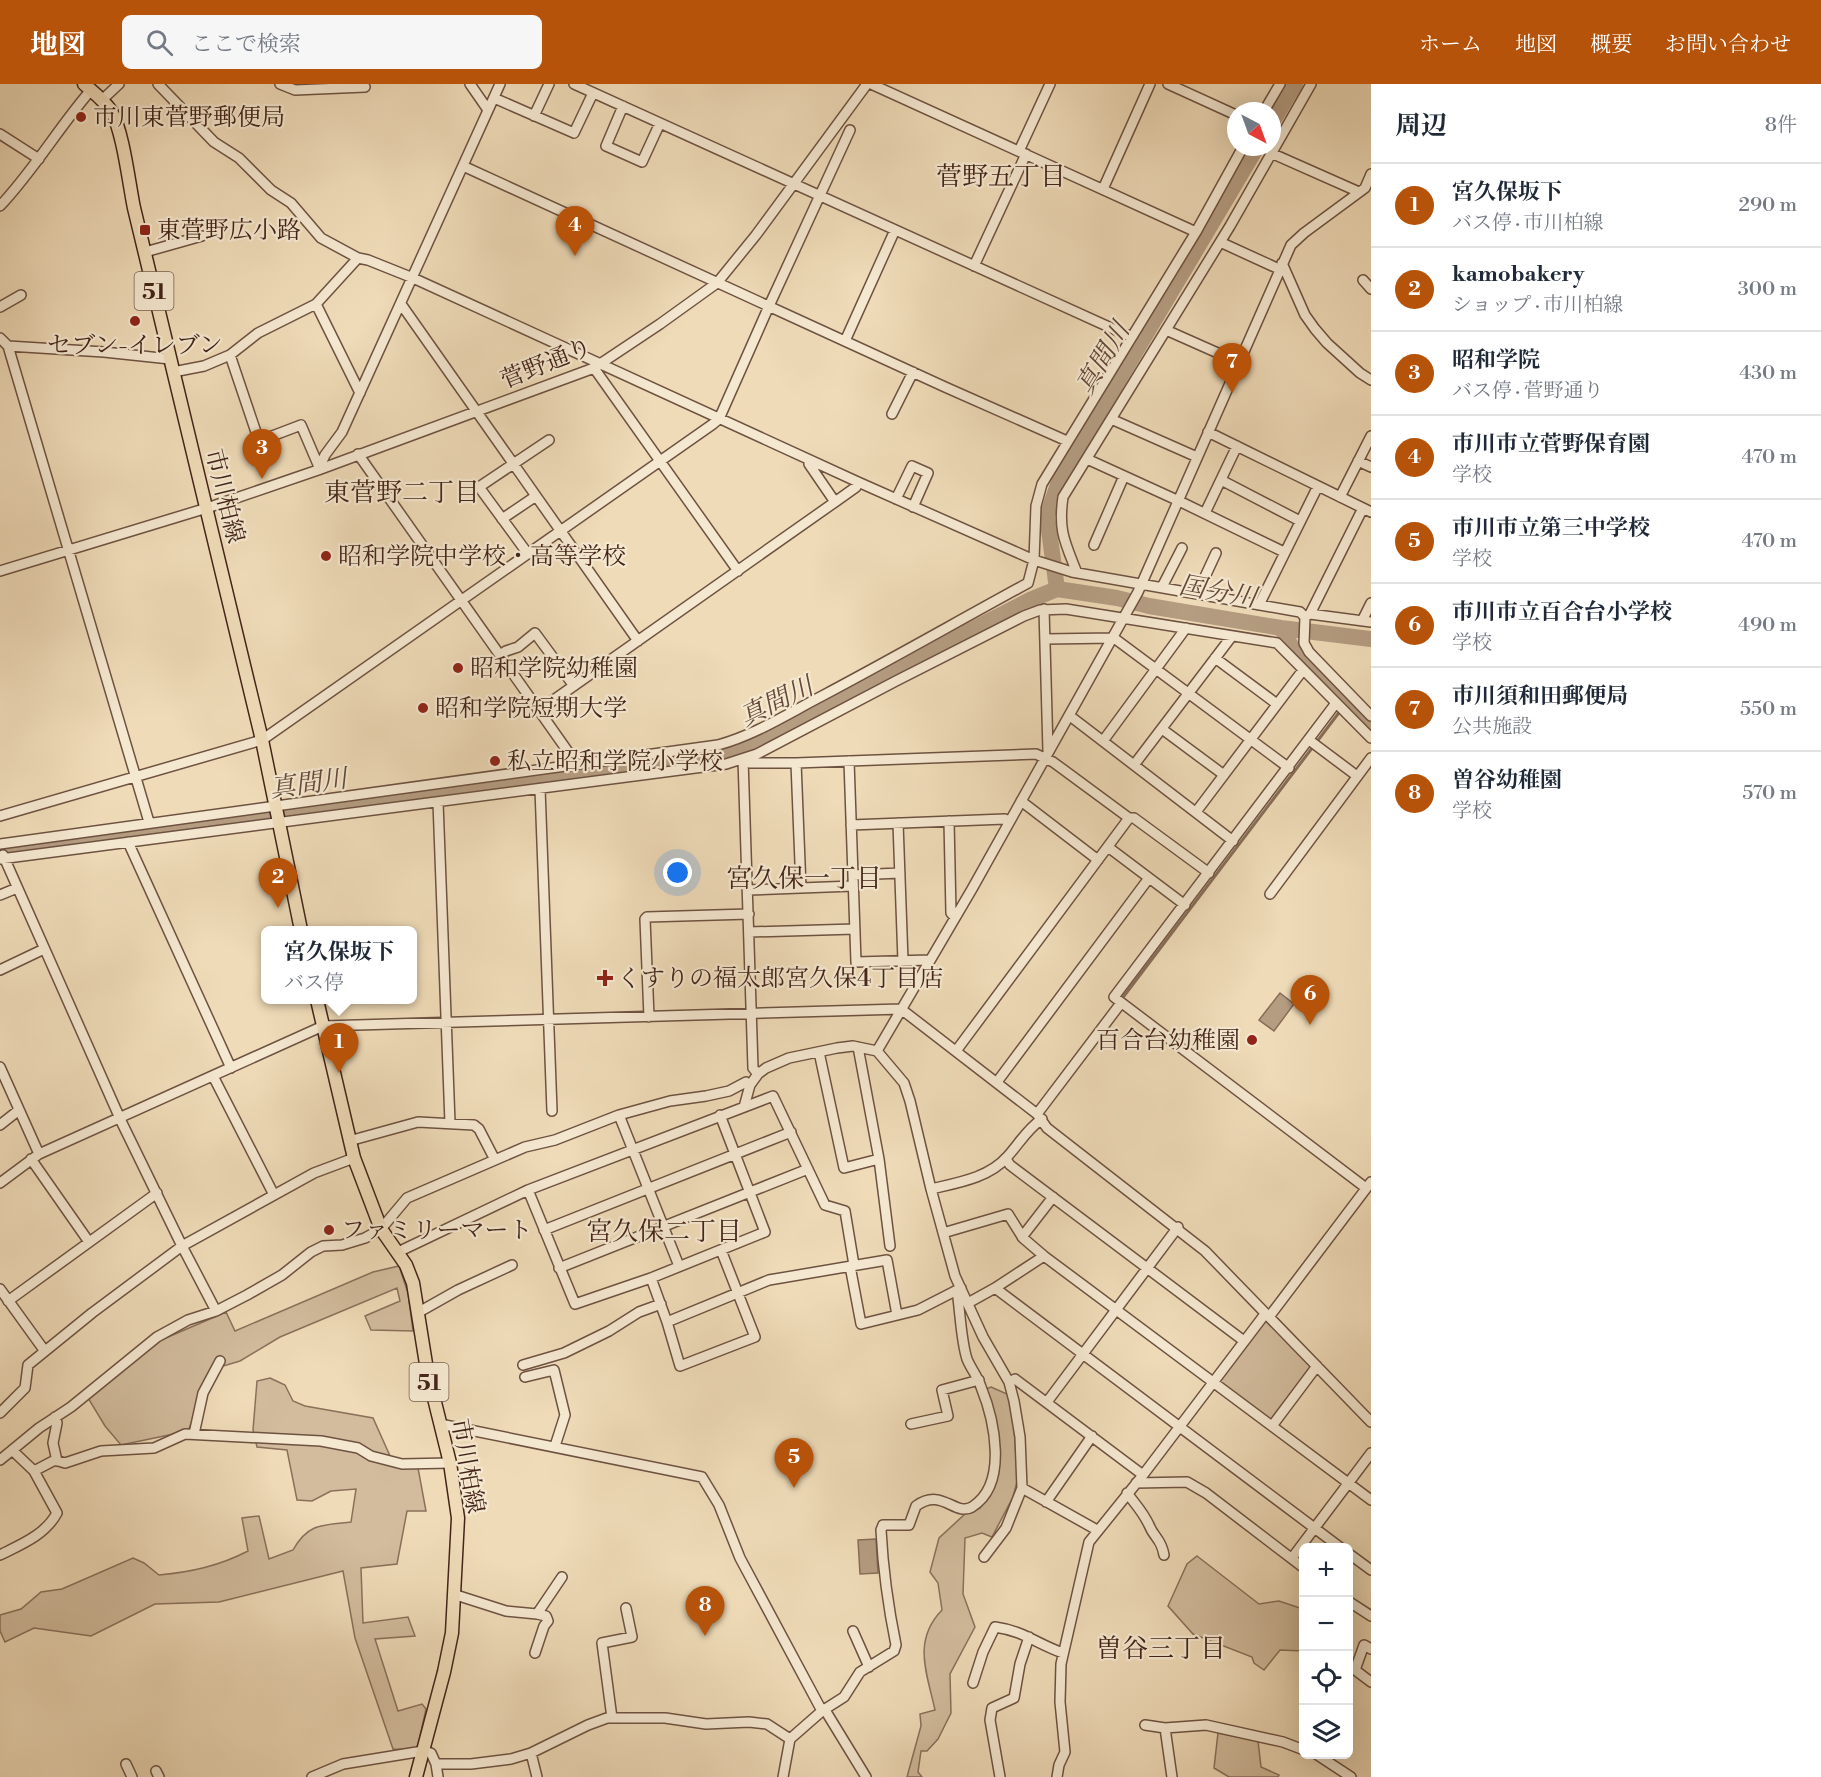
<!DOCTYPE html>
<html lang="ja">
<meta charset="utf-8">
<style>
body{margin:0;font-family:"Libre Bodoni","Noto Serif JP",serif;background:#f6f6f7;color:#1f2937}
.controls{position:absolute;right:18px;bottom:18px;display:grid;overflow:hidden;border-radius:9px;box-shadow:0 6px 24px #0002}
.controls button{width:54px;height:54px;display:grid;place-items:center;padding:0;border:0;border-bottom:2px solid #e0e1e3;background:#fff;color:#1f2937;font:30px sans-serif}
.compass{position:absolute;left:1227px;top:18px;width:54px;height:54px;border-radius:50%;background:#fff;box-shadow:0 6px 24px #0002;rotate:139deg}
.you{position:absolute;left:678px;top:789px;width:21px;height:21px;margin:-15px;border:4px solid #fff;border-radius:50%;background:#1a73e8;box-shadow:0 0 0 9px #1a73e833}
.badge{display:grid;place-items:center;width:39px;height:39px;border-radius:50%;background:#b45309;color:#fff;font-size:20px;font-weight:700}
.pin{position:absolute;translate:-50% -50px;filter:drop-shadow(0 2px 3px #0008)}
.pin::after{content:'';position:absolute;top:32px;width:21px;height:18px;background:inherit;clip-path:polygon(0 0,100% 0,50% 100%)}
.popup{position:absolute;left:261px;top:842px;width:156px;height:78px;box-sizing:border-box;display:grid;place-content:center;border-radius:9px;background:#fff;filter:drop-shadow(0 2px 4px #0005);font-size:20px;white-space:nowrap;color:#747a83}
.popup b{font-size:22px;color:#1f2937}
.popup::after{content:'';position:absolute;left:50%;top:100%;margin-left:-12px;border:12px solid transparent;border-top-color:#fff}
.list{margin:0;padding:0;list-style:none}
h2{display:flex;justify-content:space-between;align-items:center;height:78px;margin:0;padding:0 24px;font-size:26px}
h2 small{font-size:20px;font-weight:400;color:#747a83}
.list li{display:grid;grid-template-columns:39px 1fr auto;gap:18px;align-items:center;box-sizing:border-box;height:84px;padding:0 24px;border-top:2px solid #e0e1e3}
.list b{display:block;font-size:22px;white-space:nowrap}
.list p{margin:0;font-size:20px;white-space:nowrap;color:#747a83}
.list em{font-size:20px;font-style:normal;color:#747a83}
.icon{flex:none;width:33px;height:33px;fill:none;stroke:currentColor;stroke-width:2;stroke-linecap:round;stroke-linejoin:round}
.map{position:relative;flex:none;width:1371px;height:1693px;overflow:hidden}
header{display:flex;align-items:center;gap:36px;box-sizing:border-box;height:84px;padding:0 30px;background:#b45309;color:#fff}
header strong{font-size:28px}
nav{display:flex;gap:33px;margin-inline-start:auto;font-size:21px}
.search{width:420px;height:54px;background:#f6f6f7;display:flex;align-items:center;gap:15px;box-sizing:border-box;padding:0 21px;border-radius:9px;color:#747a83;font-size:22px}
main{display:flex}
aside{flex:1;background:#fff}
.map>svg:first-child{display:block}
</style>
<header>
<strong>地図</strong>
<div class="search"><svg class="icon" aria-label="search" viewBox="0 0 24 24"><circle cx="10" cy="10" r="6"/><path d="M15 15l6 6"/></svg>ここで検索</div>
<nav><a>ホーム</a><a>地図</a><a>概要</a><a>お問い合わせ</a></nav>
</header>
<main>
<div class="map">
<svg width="1371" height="1693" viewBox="0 0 1371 1693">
<rect width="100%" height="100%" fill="#efdbb8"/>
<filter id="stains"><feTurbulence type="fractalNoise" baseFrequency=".00333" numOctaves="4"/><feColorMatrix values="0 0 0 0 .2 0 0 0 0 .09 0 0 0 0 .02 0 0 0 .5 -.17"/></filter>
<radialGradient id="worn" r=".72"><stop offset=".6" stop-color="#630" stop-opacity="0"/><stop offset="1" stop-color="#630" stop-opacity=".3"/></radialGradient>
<path fill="#d2bc9d" stroke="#8a705b" stroke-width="1.5" d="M 399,1182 L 408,1209 L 413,1247 L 371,1246 L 365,1232 L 400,1217 L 397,1204 L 280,1253 L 240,1277 L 213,1285 L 188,1347 L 121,1361 L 105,1342 L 88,1314 L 152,1260 L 226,1228 L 235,1247 L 373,1188 Z
M 1265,1230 L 1317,1282 L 1272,1342 L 1213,1298 Z
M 270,1294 L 285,1301 L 293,1317 L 305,1322 L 373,1334 L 395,1383 L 418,1384 L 426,1427 L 407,1427 L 397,1480 L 361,1484 L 363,1539 L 408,1533 L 415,1552 L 375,1555 L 398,1627 L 422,1620 L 426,1625 L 417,1666 L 393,1665 L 355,1554 L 343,1487 L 219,1518 L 155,1520 L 91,1552 L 34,1544 L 5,1558 L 0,1547 L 0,1531 L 21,1525 L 41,1508 L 62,1505 L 133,1474 L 144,1479 L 159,1491 C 191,1488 219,1482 248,1467 L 242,1434 L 259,1432 L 269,1475 L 293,1466 C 308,1439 323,1441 351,1438 L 356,1405 L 331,1407 L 312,1417 L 297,1416 L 287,1366 L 257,1363 L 253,1346 L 257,1297 Z
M 991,1303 L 1007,1310 L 1012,1321 L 1018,1394 L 1013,1413 L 992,1453 L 982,1449 L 965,1454 L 963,1510 L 975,1543 L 950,1590 L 951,1629 L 938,1655 L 927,1667 L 921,1667 L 918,1688 L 922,1693 L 907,1693 L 921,1642 L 920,1630 L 935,1626 C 927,1589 912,1557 942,1526 L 938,1499 L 930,1488 L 939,1454 L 965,1430 L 980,1424 L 997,1390 L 994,1329 L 986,1305 Z
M 1197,1472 L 1259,1520 L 1279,1517 L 1303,1525 L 1303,1567 L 1280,1566 L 1264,1586 L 1254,1579 L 1252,1573 L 1193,1550 L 1168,1522 L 1187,1480 Z
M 1218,1649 L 1258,1657 L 1261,1683 L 1279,1691 L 1278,1693 L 1229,1693 L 1214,1684 Z"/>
<path fill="#b59d82" stroke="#876d58" stroke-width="1.5" d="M 1280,909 L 1294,920 L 1274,947 L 1259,936 Z
M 876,1455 L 878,1489 L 860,1490 L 858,1456 Z"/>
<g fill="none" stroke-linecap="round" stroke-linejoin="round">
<path stroke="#876d58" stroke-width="3" d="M 1124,912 L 1347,618"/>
<path stroke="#b59d82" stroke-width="16" d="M 1272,38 L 1295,0
M 1057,505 L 1047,432 L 1060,395 L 1257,63
M 1281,544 L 1293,565 L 1371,643
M 0,765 L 729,669 L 1030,516 L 1057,505 L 1117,514 L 1149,522 L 1281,544 L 1371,555"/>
<g stroke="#6e5241" stroke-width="12">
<path id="minor" d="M 158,0 L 214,58 L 239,74 L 271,106 L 291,119 L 321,154 L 358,174 L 368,176 L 413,194 L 858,398 L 1034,476 L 1072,488 L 1300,528 L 1305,533 L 1310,530 L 1371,538
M 280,0 L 295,6 L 365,3
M 470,0 L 488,26
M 574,0 L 1131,253
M 871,0 L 1196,148
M 1168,0 L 1236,31
M 494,14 L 574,49 L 593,9
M 102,16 L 119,0
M 623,22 L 606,62 L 642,78 L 660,39
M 1264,27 L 1280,0
M 534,32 L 549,0
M 0,50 L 39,75
M 1019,67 L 1050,0
M 1271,69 L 1359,108
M 463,82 L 945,303 L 1067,357
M 1103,105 L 1150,0
M 0,122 C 34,86 59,43 91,6
M 1220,158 L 1279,185
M 145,168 L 202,152
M 1282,179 L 1305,231 L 1315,245 L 1327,259 L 1360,289 L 1371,296
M 974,182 L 1026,70
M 1363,196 L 1371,205
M 316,220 L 360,309
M 401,220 L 638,557
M 0,223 L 21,211
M 1166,246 L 1238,278
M 0,254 L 8,262 L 149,738
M 845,257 L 895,146
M 8,262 L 104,268 L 170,275
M 230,271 L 259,357 L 301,341 L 319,383
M 594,284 L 738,487
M 173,288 L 204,282 L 230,271 L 258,249 L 316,220 L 358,174
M 892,330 L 913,288
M 1111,335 L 1197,373
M 1208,348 L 1371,428
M 358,370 L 576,679
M 1087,375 L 1179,417 L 1284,468
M 810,377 L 809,380 L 835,418
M 1358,377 L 1371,383
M 318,386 L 325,371 L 342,348 L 500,0
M 1221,396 L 1300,437
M 1340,413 L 1371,352
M 896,415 L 912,382 L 928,389 L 913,423
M 1205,429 L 1237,362
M 502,435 L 536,412
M 1094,461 L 1124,392
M 528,470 L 479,403 L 549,356
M 0,487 L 207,424 L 318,386 L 594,284 L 660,240 L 717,199 L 756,151 L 867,0
M 1077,489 C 1065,458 1058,447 1063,413 L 1230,142 L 1311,0
M 1162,503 L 1182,464
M 1197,510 L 1216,469
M 1259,521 L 1318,402
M 1044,525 L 1048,667
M 1310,530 L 1363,424
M 1305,533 L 1304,559 L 1309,568 L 1371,632
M 1362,537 L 1371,519
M 1045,555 L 1114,554 L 1289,684
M 500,571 L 506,567 L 518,563 L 535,549 L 574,602
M 1215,574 L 1277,620
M 1336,619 L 1114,913 L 1366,1104
M 538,627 L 835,418 L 856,403 L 858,398
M 1070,632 L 1233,757
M 1162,645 L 1224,691
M 1309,656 L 1357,692
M 1103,657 L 1186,544
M 849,677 L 856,878 L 930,876
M 796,679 L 801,804
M 1134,681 L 1232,552
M 540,705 L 552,1027
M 1021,717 L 1098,776
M 438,718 L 450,1039
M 1196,728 L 1303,586
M 0,732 L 262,656 L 713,340 L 719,335 L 769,222 L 850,46
M 949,737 L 951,829 L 954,832
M 898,739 L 903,877
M 851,741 L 1005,735 L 1009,737
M 128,758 L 231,984
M 0,760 L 718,661 C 755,651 789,629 822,612 C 892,575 960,536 1028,499 L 1034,476 L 1036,422 L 1042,400 L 1196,148 L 1243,63
M 1108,763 L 1185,821
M 3,771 L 122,1039 L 182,1162 L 216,1227
M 0,775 L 726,680 L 757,670 L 896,597 L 1024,532 L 1040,526 L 1066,525 L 1277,559 L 1371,654
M 853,791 L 900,789
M 748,806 L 853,802
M 1270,810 L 1371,674
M 0,811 L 17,804
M 749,848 L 855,845
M 0,886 L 44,865
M 649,933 L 645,835 L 647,833 L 749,830
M 858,963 L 879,1075 L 890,1162
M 877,967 L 972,805 L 1138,508 L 1291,161 L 1304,149 L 1365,104 L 1371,90
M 956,967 L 1129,734 L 1134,734 L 1209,789
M 819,968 L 844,1084 L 879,1075
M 0,983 L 39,1070
M 758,990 L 753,984 L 743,675 L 750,679 L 796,679 L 1036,670 L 1053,678 L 1129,734
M 213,992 L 274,1111
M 997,998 L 1149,794
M 744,1023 L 750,1001 L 758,990 L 766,984 L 789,974 L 837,964 L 853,962 L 877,967 L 904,999 L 910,1017 L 931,1105 L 955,1192 L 983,1253 L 1009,1298 L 1014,1317 L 1020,1353 L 1022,1404 L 1006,1444 L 984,1473
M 1037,1030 L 1121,919
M 619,1031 L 679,1182
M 0,1041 L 19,1026
M 349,1057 L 418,1038 L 474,1041 L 479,1045 L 495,1076
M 31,1075 L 89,1158
M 1006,1075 L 1010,1081 L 1244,1257
M 0,1099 L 39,1070 L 323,942 L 901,925 L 1037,1030 L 1047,1044 L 1205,1167 L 1371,1338
M 931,1105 C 956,1099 989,1094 1007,1073 C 1019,1060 1027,1045 1042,1035
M 528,1106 L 575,1220 L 651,1194 L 765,1148 L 720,1031
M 544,1146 L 791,1048
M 943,1149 L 1008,1130 L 1023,1154 L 1044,1172 L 1371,1416
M 1022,1153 L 1053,1113
M 398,1168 L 528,1106 L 773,1012 L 825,1121 L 845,1127 L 854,1181
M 850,1182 L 861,1240 L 918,1226 L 961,1204
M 559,1184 L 808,1085
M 651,1194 L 667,1238 L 680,1282 L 755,1253 L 721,1166
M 995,1204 L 1341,1464
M 0,1205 L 44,1266
M 8,1217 L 157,1109
M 968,1219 L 995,1204 L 1044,1172
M 419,1228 L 458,1206 L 512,1181
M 1269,1233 L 1371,1098
M 667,1238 L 769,1196 L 887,1176 L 897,1231
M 523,1281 L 564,1269 L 609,1247 L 639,1228 L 661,1220
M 525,1293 L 554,1286 L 565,1331 L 555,1362
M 1009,1298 L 1015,1295 L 1143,1391
M 1047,1318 L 1178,1143
M 0,1329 L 25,1304 L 28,1281 L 92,1229 L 182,1162 L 314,1089 L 354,1074
M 55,1333 L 57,1339 L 53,1359 L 57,1377
M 440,1340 L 702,1393 L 719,1421 L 740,1474 L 822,1627
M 911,1340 L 948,1332 L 942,1306 L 979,1296
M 1272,1342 L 1317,1282
M 194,1350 L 203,1309 L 220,1277
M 12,1366 L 34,1387 L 55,1376 L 65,1379 L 101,1367 L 154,1364 L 185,1350 L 321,1357 L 358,1364 L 371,1372 L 402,1380 L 450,1379
M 0,1376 L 39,1344 L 71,1323 L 157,1253 L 188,1236 L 216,1227 L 247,1211 L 282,1191 L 311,1168 L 323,1162 L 342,1161 L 365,1154 L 381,1145 L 407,1114 L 525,1063 L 555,1056 L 619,1031 L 670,1017 L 706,1012 L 729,1007 L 746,998 L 750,1001
M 1136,1399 L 1187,1398 L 1206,1409 L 1304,1484
M 1022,1404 L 1097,1446
M 1127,1409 C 1136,1421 1143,1428 1149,1441 C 1154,1454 1161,1454 1164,1471
M 1046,1418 L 1092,1352
M 1348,1469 L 1371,1486
M 0,1471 C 22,1460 45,1451 57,1429 L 34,1387
M 1292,1474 L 1371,1369
M 456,1511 L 506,1527 L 537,1530 L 562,1493
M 1348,1517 L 1371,1532
M 853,1547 L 869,1583
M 1371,1565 L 1364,1561 L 1355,1586 L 1371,1598
M 535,1569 L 544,1542 L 548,1537 L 546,1532 L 537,1530
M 973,1599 L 983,1568 L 995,1543 C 1024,1547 1037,1560 1063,1569
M 825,1626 L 866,1693
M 612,1634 L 602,1559 L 632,1553 L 626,1524
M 1145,1641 L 1165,1644
M 531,1669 L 537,1693
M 1316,1670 L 1351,1693
M 126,1680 L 132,1693
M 436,1680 L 438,1693
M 156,1687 L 159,1693
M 312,1693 L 343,1680 L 423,1667 L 431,1669 L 436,1680 L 471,1680 L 511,1675 L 531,1669 L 588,1641 L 607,1634 L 665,1634 L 706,1640 L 749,1638 L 767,1640 L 790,1655
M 783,1693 L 790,1655 L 822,1627 L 844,1613 L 860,1588 L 894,1567 L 896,1561 C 888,1522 883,1485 881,1446 L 883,1441 L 909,1441 L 916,1422 C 942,1403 955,1433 972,1423 C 1009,1400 994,1335 981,1303 C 978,1293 971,1285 967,1275 C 961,1257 960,1226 957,1206
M 1000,1693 L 990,1636 L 992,1624 L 1014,1614 L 1020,1580 L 1029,1553
M 1057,1693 L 1059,1681 L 1065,1668 L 1060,1618 L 1061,1580 L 1089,1458 L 1143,1391 L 1265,1230
M 1172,1693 L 1165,1644 L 1206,1641 L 1283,1658 L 1304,1666"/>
</g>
<g stroke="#432419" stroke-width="15">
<path id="major" d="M 84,0 C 93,8 104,16 111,27 C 123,46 129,100 134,124 L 262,656 L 301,846
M 317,916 L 354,1074 L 381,1145 L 406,1181 L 413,1199 L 427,1286 L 450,1379 L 458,1434 L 452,1549 L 444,1588 L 416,1693"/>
</g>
<use href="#minor" stroke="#f5e8d1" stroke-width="9"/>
<use href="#major" stroke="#efdbb8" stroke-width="12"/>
</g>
<g fill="#8f2418" stroke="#f5e8d1" stroke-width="2">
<circle cx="81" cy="33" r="6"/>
<rect x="139" y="140" width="12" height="12" rx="3"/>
<circle cx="135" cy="237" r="6"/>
<circle cx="326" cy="472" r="6"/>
<circle cx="458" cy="584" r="6"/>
<circle cx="423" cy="624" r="6"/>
<circle cx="495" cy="677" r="6"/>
<path d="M602 885h6v6h6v6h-6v6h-6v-6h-6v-6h6z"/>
<circle cx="1252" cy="956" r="6"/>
<circle cx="329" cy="1146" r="6"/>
</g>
<g text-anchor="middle" stroke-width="4.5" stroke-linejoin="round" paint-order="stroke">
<g fill="#f5e8d1" stroke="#785f50" stroke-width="1.5">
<rect x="134.5" y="188" width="39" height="38" rx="4.5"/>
<rect x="409.5" y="1279" width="39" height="38" rx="4.5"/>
</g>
<g font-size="22" font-weight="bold" fill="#432419">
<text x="154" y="215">51</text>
<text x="429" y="1306">51</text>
</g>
<g font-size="24" fill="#432419" stroke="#f5e8d1" text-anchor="start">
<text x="93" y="41">市川東菅野郵便局</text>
<text x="157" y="154">東菅野広小路</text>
<text x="135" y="269" text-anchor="middle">セブン-イレブン</text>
<text x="338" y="480">昭和学院中学校・高等学校</text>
<text x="470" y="592">昭和学院幼稚園</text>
<text x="435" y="632">昭和学院短期大学</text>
<text x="507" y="685">私立昭和学院小学校</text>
<text x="617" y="902">くすりの福太郎宮久保4丁目店</text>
<text x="1240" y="964" text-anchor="end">百合台幼稚園</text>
<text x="341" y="1154">ファミリーマート</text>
</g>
<g font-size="24" fill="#432419" stroke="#f5e8d1">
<text transform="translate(546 279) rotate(-22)" y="8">菅野通り</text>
<text transform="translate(225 412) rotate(76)" y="8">市川柏線</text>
<text transform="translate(468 1382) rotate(80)" y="8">市川柏線</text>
</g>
<g font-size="26" fill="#432419" stroke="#f5e8d1">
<text x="1001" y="101">菅野五丁目</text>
<text x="402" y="417">東菅野二丁目</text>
<text x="804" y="803">宮久保一丁目</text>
<text x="664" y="1156">宮久保二丁目</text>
<text x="1161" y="1573">曽谷三丁目</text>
</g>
<g font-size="26" font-style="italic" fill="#654838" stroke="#f5e8d1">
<text transform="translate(1102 274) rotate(-59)" y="9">真間川</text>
<text transform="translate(1218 507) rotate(10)" y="9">国分川</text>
<text transform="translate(776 617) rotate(-26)" y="9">真間川</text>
<text transform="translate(308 699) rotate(-8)" y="9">真間川</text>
</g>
</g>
<rect width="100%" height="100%" filter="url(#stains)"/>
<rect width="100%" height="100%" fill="url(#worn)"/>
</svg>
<div class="controls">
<button>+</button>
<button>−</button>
<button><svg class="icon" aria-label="locate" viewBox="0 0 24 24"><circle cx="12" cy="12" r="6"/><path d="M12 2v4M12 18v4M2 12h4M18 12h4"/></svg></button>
<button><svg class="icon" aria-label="layers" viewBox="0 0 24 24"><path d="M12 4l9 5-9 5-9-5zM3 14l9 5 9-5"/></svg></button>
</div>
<svg class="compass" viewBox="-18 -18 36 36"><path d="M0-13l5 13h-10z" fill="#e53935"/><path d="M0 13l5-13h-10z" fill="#747a83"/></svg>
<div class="you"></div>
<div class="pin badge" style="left:339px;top:989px">1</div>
<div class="popup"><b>宮久保坂下</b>バス停</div>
<div class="pin badge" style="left:278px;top:824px">2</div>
<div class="pin badge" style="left:262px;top:395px">3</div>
<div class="pin badge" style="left:575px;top:172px">4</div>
<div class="pin badge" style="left:794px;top:1404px">5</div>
<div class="pin badge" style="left:1310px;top:941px">6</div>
<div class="pin badge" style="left:1232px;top:309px">7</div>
<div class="pin badge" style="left:705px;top:1552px">8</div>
</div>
<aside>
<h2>周辺<small>8件</small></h2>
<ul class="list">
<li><span class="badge">1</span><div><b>宮久保坂下</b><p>バス停 · 市川柏線</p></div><em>290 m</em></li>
<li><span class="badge">2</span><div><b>kamobakery</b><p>ショップ · 市川柏線</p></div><em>300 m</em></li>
<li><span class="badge">3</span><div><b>昭和学院</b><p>バス停 · 菅野通り</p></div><em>430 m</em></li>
<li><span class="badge">4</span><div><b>市川市立菅野保育園</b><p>学校</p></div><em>470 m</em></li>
<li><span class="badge">5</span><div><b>市川市立第三中学校</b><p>学校</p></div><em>470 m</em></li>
<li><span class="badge">6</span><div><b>市川市立百合台小学校</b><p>学校</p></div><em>490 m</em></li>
<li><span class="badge">7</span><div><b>市川須和田郵便局</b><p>公共施設</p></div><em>550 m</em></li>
<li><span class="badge">8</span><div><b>曽谷幼稚園</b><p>学校</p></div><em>570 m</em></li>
</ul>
</aside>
</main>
